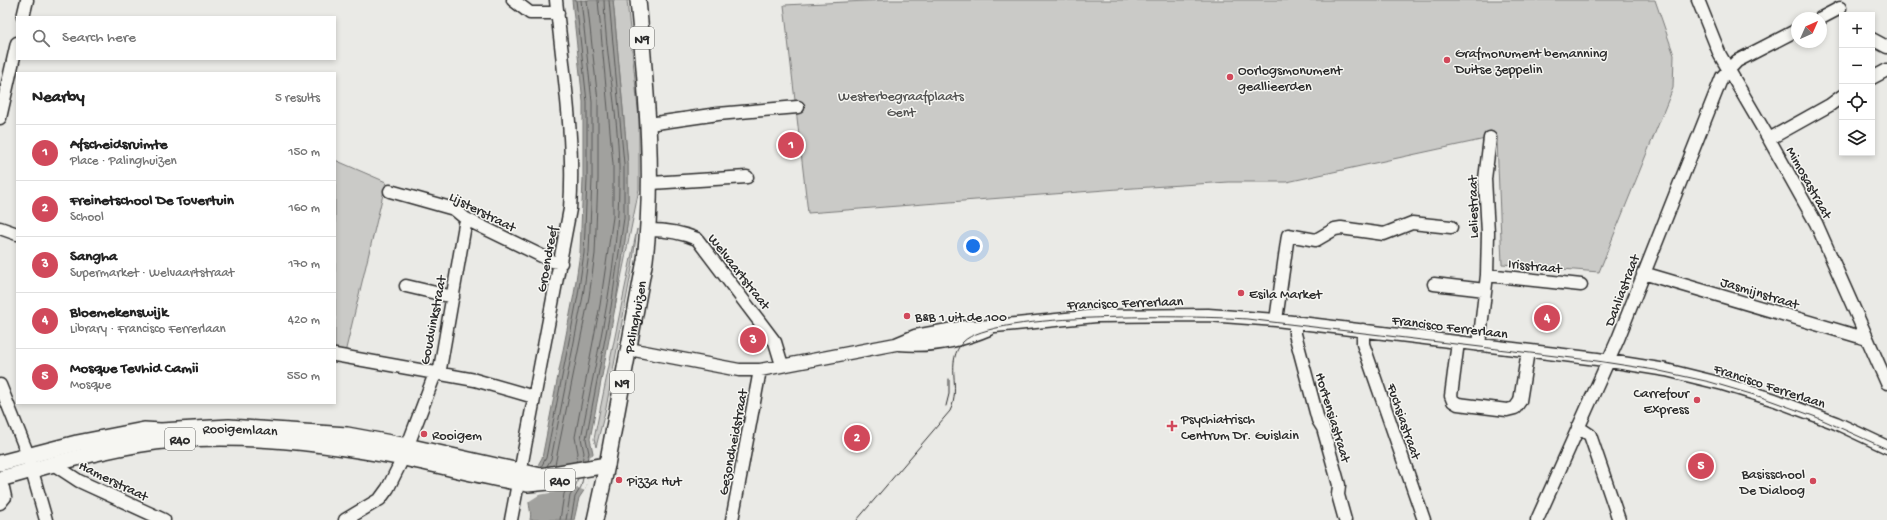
<!DOCTYPE html>
<meta charset="utf-8">
<style>
body{margin:0;font-family:"Gochi Hand",sans-serif;background:#f6f6f6;color:#222}
.controls{position:absolute;right:12px;top:12px;display:grid;overflow:hidden;border-radius:0px;box-shadow:0 2px 6px #0003}
.controls button{width:36px;height:36px;display:grid;place-items:center;padding:0;border:0;border-bottom:1px solid #e0e0e0;background:#fff;color:#222;font:20px sans-serif}
.compass{position:absolute;left:1791px;top:12px;width:36px;height:36px;border-radius:50%;background:#fff;box-shadow:0 2px 6px #0003;rotate:45deg}
.you{position:absolute;left:973px;top:246px;width:14px;height:14px;margin:-10px;border:3px solid #fff;border-radius:50%;background:#1a73e8;box-shadow:0 0 0 6px #1a73e833}
.badge{display:grid;place-items:center;width:26px;height:26px;border-radius:50%;background:#d1495b;color:#fff;font-size:13px;font-weight:700}
.pin{position:absolute;translate:-50% -50%;border:2px solid #fff;box-shadow:0 1px 4px #0006}
.list{margin:0;padding:0;list-style:none}
h2{display:flex;justify-content:space-between;align-items:center;height:52px;margin:0;padding:0 16px;font-size:17px}
h2 small{font-size:13px;font-weight:400;color:#767676}
.list li{display:grid;grid-template-columns:26px 1fr auto;gap:12px;align-items:center;box-sizing:border-box;height:56px;padding:0 16px;border-top:1px solid #e0e0e0}
.list b{display:block;font-size:15px;white-space:nowrap}
.list p{margin:0;font-size:13px;white-space:nowrap;color:#767676}
.list em{font-size:13px;font-style:normal;color:#767676}
.icon{flex:none;width:22px;height:22px;fill:none;stroke:currentColor;stroke-width:2;stroke-linecap:round;stroke-linejoin:round}
.map{position:relative;flex:none;width:1887px;height:520px;overflow:hidden}
.search{position:absolute;background:#fff;box-shadow:0 2px 6px #0003;left:16px;top:16px;width:320px;height:44px;display:flex;align-items:center;gap:10px;box-sizing:border-box;padding:0 14px;border-radius:0px;color:#767676;font-size:15px}
.panel{position:absolute;background:#fff;box-shadow:0 2px 6px #0003;left:16px;top:72px;width:320px;height:332px;border-radius:0px}
.map>svg:first-child{display:block}
</style>
<div class="map">
<svg width="1887" height="520" viewBox="0 0 1887 520">
<rect width="100%" height="100%" fill="#eaeae6"/>
<filter id="ink" filterUnits="userSpaceOnUse"><feTurbulence type="fractalNoise" baseFrequency=".025" numOctaves="2"/><feDisplacementMap in="SourceGraphic" scale="8" xChannelSelector="R" yChannelSelector="G"/><feConvolveMatrix kernelMatrix="1 2 1 2 8 2 1 2 1" color-interpolation-filters="sRGB"/></filter>
<g filter="url(#ink)">
<path fill="#cacac7" stroke="#7a7a79" d="M 613,0 L 627,0 L 639,119 L 639,189 L 615,308 L 628,219 L 628,164 Z
M 887,0 L 1655,0 L 1674,55 L 1673,88 L 1599,272 L 1502,264 L 1497,140 L 1490,138 L 1287,182 L 1229,182 L 1118,189 L 808,213 L 784,5 Z
M 335,160 L 386,182 L 345,353 L 335,349 Z
M 637,229 L 632,268 L 606,408 L 596,447 L 594,439 Z"/>
<path fill="#a1a19e" stroke="#727270" d="M 572,0 L 613,0 L 628,164 L 628,219 L 615,308 L 590,439 L 593,453 L 585,489 L 579,498 L 574,520 L 530,520 C 532,512 528,505 529,497 C 530,484 535,469 542,458 L 574,294 L 580,253 L 583,179 L 583,102 Z"/>
<path fill="#eaeae6" d="M 595,453 L 585,491 L 578,488 L 539,495 L 528,502 L 527,497 L 536,463 L 542,467 L 547,468 L 585,460 Z"/>
<g fill="none" stroke-linecap="round" stroke-linejoin="round">
<path stroke="#5a5a59" stroke-width="1" d="M 587,460 L 589,453 L 586,439 L 611,307 L 624,218 L 624,164 L 609,0
M 582,461 L 584,453 L 581,438 C 598,348 621,257 619,166 C 618,110 605,55 604,0
M 576,462 L 578,453 L 575,437 L 600,305 L 613,217 L 613,164 L 598,0
M 555,465 L 589,297 L 595,254 L 598,179 L 598,101 L 587,0
M 547,466 L 551,459 L 583,296 L 589,253 L 592,179 L 592,102 L 581,0
M 541,467 L 546,458 L 578,295 L 584,253 L 587,179 L 587,102 L 576,0
M 560,520 L 564,494 L 571,480
M 566,520 L 570,496 L 576,485 L 578,478
M 571,520 L 575,497 L 581,487 L 583,478"/>
<g stroke="#2b2b2b" stroke-width="15">
<path id="minor" d="M 513,0 L 530,13 L 558,13
M 1698,0 L 1720,55 L 1769,139 L 1816,223 L 1887,383
M 23,17 L 27,0
M 1821,18 L 1840,8
M 1872,39 L 1887,47
M 1872,78 L 1887,70
M 0,118 L 17,43
M 649,124 L 718,114 L 798,107
M 1769,139 L 1830,105 L 1842,96
M 651,183 L 747,177
M 390,191 L 454,209 L 466,219 L 552,261 L 561,263
M 0,228 L 17,234
M 649,230 C 665,230 683,233 697,239 L 775,342 L 782,365
M 1643,273 L 1867,339
M 1487,275 L 1581,285
M 1434,284 L 1485,290
M 406,286 L 453,297
M 1276,320 L 1288,235 L 1316,240 L 1335,229 L 1341,228 L 1384,234 L 1412,223 L 1451,227
M 1295,322 L 1295,334 L 1318,420 L 1323,428 L 1339,485 L 1338,495 L 1345,520
M 1363,330 L 1363,344 L 1424,520
M 1458,342 L 1451,396 L 1453,401 L 1458,404 L 1507,410 L 1515,408 L 1520,401 L 1528,351
M 899,344 C 930,347 961,341 989,329
M 1479,345 L 1487,275 L 1488,233 L 1485,179 L 1490,138
M 629,349 L 739,370 L 760,370 L 896,344 L 915,336 L 965,327 L 995,326 L 1096,316 L 1208,315 L 1276,320 L 1597,359 L 1666,370 L 1723,384 L 1775,400 L 1836,423 L 1887,447
M 335,355 L 475,380 L 534,397
M 0,385 L 26,450 L 46,520
M 1578,427 L 1590,435 L 1619,520
M 53,464 L 79,481 L 164,520
M 0,487 L 3,488 L 5,497 L 0,503
M 345,520 L 380,499 L 388,488 L 403,458 L 433,379 L 440,369 L 466,219
M 511,520 L 570,209 C 575,140 563,69 556,0
M 732,520 L 760,370
M 1537,520 L 1618,339 L 1722,77 L 1737,61 L 1797,30"/>
</g>
<g stroke="#2b2b2b" stroke-width="18">
<g id="major">
<path id="s1" d="M 0,463 L 77,443 L 144,430 L 161,431 L 229,427 L 347,435 L 407,446 L 541,476 L 607,465"/>
<path d="M 0,479 C 58,463 114,445 174,440 C 249,433 330,444 403,458 C 445,466 486,478 528,484 L 549,482"/>
<path id="s2" d="M 595,520 L 607,465 L 645,260 C 655,172 646,88 638,0"/>
</g>
</g>
<use href="#minor" stroke="#f6f6f2" stroke-width="12"/>
<use href="#major" stroke="#f6f6f2" stroke-width="15"/>
<path stroke="#2b2b2b" stroke-width="1" d="M 946,406 L 949,394 L 949,379
M 857,520 L 950,411 C 962,387 944,362 963,342 C 992,311 1200,316 1247,319 L 1597,361 L 1655,370 L 1710,382 L 1761,397 L 1816,417 L 1887,449"/>
</g>
</g>
<g fill="#d1495b" stroke="#f6f6f2" stroke-width="1.5">
<circle cx="1447" cy="60" r="4"/>
<circle cx="1230" cy="77" r="4"/>
<circle cx="1241" cy="293" r="4"/>
<circle cx="907" cy="316" r="4"/>
<circle cx="1697" cy="400" r="4"/>
<path d="M1170 420h4v4h4v4h-4v4h-4v-4h-4v-4h4z"/>
<circle cx="424" cy="434" r="4"/>
<circle cx="619" cy="480" r="4"/>
<circle cx="1813" cy="481" r="4"/>
</g>
<g text-anchor="middle" stroke-width="3" stroke-linejoin="round" paint-order="stroke">
<g fill="#f6f6f2" stroke="#686867" stroke-width="1">
<rect x="630" y="27" width="24" height="22" rx="3"/>
<rect x="610" y="371" width="24" height="22" rx="3"/>
<rect x="165" y="428" width="30" height="22" rx="3"/>
<rect x="545" y="469" width="30" height="22" rx="3"/>
</g>
<g font-size="13" font-weight="bold" fill="#2b2b2b">
<text x="642" y="43">N9</text>
<text x="622" y="387">N9</text>
<text x="180" y="444">R40</text>
<text x="560" y="485">R40</text>
</g>
<g font-size="14" fill="#2b2b2b" stroke="#f6f6f2" text-anchor="start">
<text x="1455" y="57">Grafmonument bemanning<tspan x="1455" dy="16">Duitse zeppelin</tspan></text>
<text x="1238" y="74">Oorlogsmonument<tspan x="1238" dy="16">geallieerden</tspan></text>
<text x="1249" y="298">Esila Market</text>
<text x="915" y="321">B&amp;B 1 uit de 100</text>
<text x="1689" y="397" text-anchor="end">Carrefour<tspan x="1689" dy="16">Express</tspan></text>
<text x="1181" y="423">Psychiatrisch<tspan x="1181" dy="16">Centrum Dr. Guislain</tspan></text>
<text x="432" y="439">Rooigem</text>
<text x="1805" y="478" text-anchor="end">Basisschool<tspan x="1805" dy="16">De Dialoog</tspan></text>
<text x="627" y="485">Pizza Hut</text>
</g>
<g font-size="14" fill="#535352" stroke="#f6f6f2">
<text x="901" y="100">Westerbegraafplaats<tspan x="901" dy="16">Gent</tspan></text>
</g>
<g font-size="14" fill="#2b2b2b" stroke="#f6f6f2">
<text transform="translate(1810 182) rotate(61)" y="5">Mimosastraat</text>
<text transform="translate(1472 207) rotate(-91)" y="5">Leliestraat</text>
<text transform="translate(483 211) rotate(27)" y="5">Lijsterstraat</text>
<text transform="translate(546 259) rotate(-80)" y="5">Groendreef</text>
<text transform="translate(1535 265) rotate(6)" y="5">Irisstraat</text>
<text transform="translate(740 271) rotate(52)" y="5">Welvaartstraat</text>
<text transform="translate(1621 290) rotate(-69)" y="5">Dahliastraat</text>
<text transform="translate(1760 292) rotate(17)" y="5">Jasmijnstraat</text>
<text transform="translate(1125 302) rotate(-2)" y="5">Francisco Ferrerlaan</text>
<text dy="5" stroke="none"><textPath href="#s2" startOffset="207">Palinghuizen</textPath></text>
<text transform="translate(432 320) rotate(-79)" y="5">Goudvinkstraat</text>
<text transform="translate(1450 326) rotate(7)" y="5">Francisco Ferrerlaan</text>
<text transform="translate(1770 385) rotate(18)" y="5">Francisco Ferrerlaan</text>
<text transform="translate(1334 417) rotate(73)" y="5">Hortensiastraat</text>
<text transform="translate(1405 421) rotate(71)" y="5">Fuchsiastraat</text>
<text dy="5" stroke="none"><textPath href="#s1" startOffset="244">Rooigemlaan</textPath></text>
<text transform="translate(732 442) rotate(-79)" y="5">Gezondheidstraat</text>
<text transform="translate(114 480) rotate(26)" y="5">Hamerstraat</text>
</g>
</g>
</svg>
<div class="controls">
<button>+</button>
<button>−</button>
<button><svg class="icon" aria-label="locate" viewBox="0 0 24 24"><circle cx="12" cy="12" r="6"/><path d="M12 2v4M12 18v4M2 12h4M18 12h4"/></svg></button>
<button><svg class="icon" aria-label="layers" viewBox="0 0 24 24"><path d="M12 4l9 5-9 5-9-5zM3 14l9 5 9-5"/></svg></button>
</div>
<svg class="compass" viewBox="-18 -18 36 36"><path d="M0-13l5 13h-10z" fill="#e53935"/><path d="M0 13l5-13h-10z" fill="#767676"/></svg>
<div class="you"></div>
<div class="pin badge" style="left:791px;top:145px">1</div>
<div class="pin badge" style="left:857px;top:438px">2</div>
<div class="pin badge" style="left:753px;top:340px">3</div>
<div class="pin badge" style="left:1547px;top:318px">4</div>
<div class="pin badge" style="left:1701px;top:466px">5</div>
<div class="search"><svg class="icon" aria-label="search" viewBox="0 0 24 24"><circle cx="10" cy="10" r="6"/><path d="M15 15l6 6"/></svg>Search here</div>
<section class="panel">
<h2>Nearby<small>5 results</small></h2>
<ul class="list">
<li><span class="badge">1</span><div><b>Afscheidsruimte</b><p>Place · Palinghuizen</p></div><em>150 m</em></li>
<li><span class="badge">2</span><div><b>Freinetschool De Tovertuin</b><p>School</p></div><em>160 m</em></li>
<li><span class="badge">3</span><div><b>Sangha</b><p>Supermarket · Welvaartstraat</p></div><em>170 m</em></li>
<li><span class="badge">4</span><div><b>Bloemekenswijk</b><p>Library · Francisco Ferrerlaan</p></div><em>420 m</em></li>
<li><span class="badge">5</span><div><b>Mosque Tevhid Camii</b><p>Mosque</p></div><em>550 m</em></li>
</ul>
</section>
</div>
